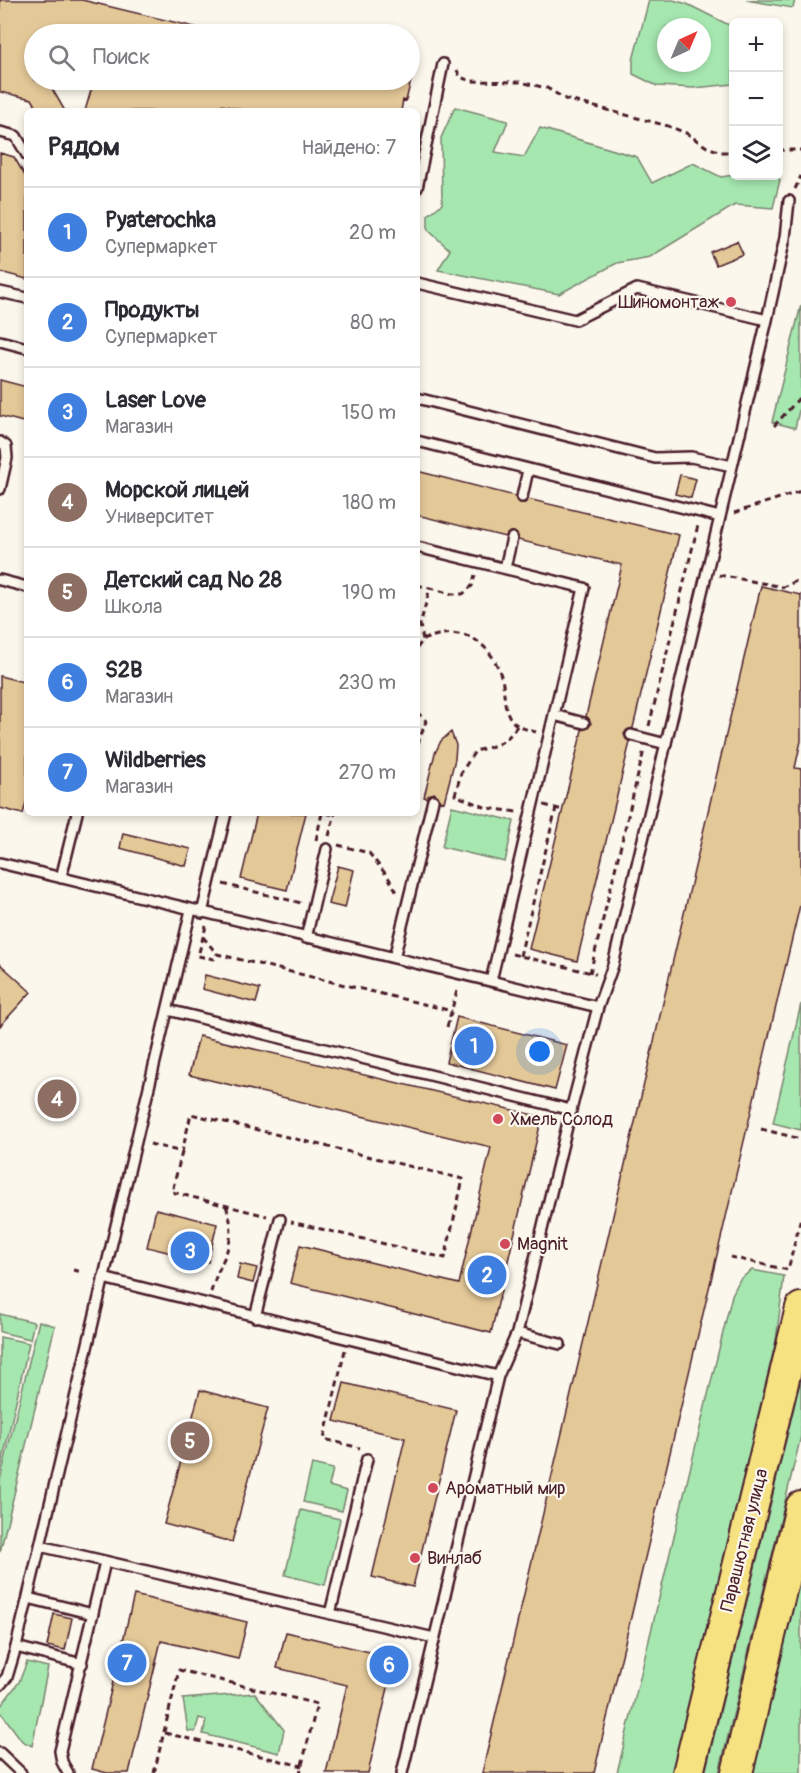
<!DOCTYPE html>
<html lang="ru">
<meta charset="utf-8">
<style>
body{margin:0;font-family:Pangolin,sans-serif;background:#f7f7f7;color:#2b2b33}
.controls{position:absolute;right:18px;top:18px;display:grid;overflow:hidden;border-radius:9px;box-shadow:0 3px 9px #0003}
.controls button{width:54px;height:54px;display:grid;place-items:center;padding:0;border:0;border-bottom:2px solid #e1e1e2;background:#fff;color:#2b2b33;font:30px sans-serif}
.compass{position:absolute;left:657px;top:18px;width:54px;height:54px;border-radius:50%;background:#fff;box-shadow:0 3px 9px #0003;rotate:44deg}
.you{position:absolute;left:540px;top:1052px;width:21px;height:21px;margin:-15px;border:4px solid #fff;border-radius:50%;background:#1a73e8;box-shadow:0 0 0 9px #1a73e833}
.badge{display:grid;place-items:center;width:39px;height:39px;border-radius:50%;background:#2563eb;color:#fff;font-size:20px;font-weight:700}
.pin{position:absolute;translate:-50% -50%;border:3px solid #fff;box-shadow:0 2px 6px #0006}
.list{margin:0;padding:0;list-style:none}
h2{display:flex;justify-content:space-between;align-items:center;height:78px;margin:0;padding:0 24px;font-size:26px}
h2 small{font-size:20px;font-weight:400;color:#7c7c81}
.list li{display:grid;grid-template-columns:39px 1fr auto;gap:18px;align-items:center;box-sizing:border-box;height:90px;padding:0 24px;border-top:2px solid #e1e1e2}
.list b{display:block;font-size:22px;white-space:nowrap}
.list p{margin:0;font-size:20px;white-space:nowrap;color:#7c7c81}
.list em{font-size:20px;font-style:normal;color:#7c7c81}
.icon{flex:none;width:33px;height:33px;fill:none;stroke:currentColor;stroke-width:2;stroke-linecap:round;stroke-linejoin:round}
.map{position:relative;flex:none;width:801px;height:1773px;overflow:hidden}
.search{position:absolute;background:#fff;box-shadow:0 3px 9px #0003;left:24px;top:24px;width:396px;height:66px;display:flex;align-items:center;gap:15px;box-sizing:border-box;padding:0 21px;border-radius:33px;color:#7c7c81;font-size:22px}
.panel{position:absolute;background:#fff;box-shadow:0 3px 9px #0003;left:24px;top:108px;width:396px;height:708px;border-radius:9px}
.map>svg:first-child{display:block}
</style>
<div class="map">
<svg width="801" height="1773" viewBox="0 0 801 1773">
<rect width="100%" height="100%" fill="#fbf7ec"/>
<filter id="ink" filterUnits="userSpaceOnUse"><feTurbulence type="fractalNoise" baseFrequency=".0167" numOctaves="2"/><feDisplacementMap in="SourceGraphic" scale="12" xChannelSelector="R" yChannelSelector="G"/><feConvolveMatrix kernelMatrix="1 2 1 2 8 2 1 2 1" color-interpolation-filters="sRGB"/></filter>
<g filter="url(#ink)">
<path fill="#a6e7b0" stroke="#78836e" stroke-width="1.5" fill-rule="evenodd" d="M 649,0 L 673,0 L 687,4 L 733,27 L 733,84 L 694,88 L 657,86 L 633,74 L 633,60 ZM 666,27 L 702,27 L 702,63 L 666,63 Z
M 746,0 L 795,0 L 793,8 Z
M 455,107 L 508,121 L 495,152 L 524,157 L 540,128 L 637,157 L 652,183 L 693,163 L 721,177 L 733,175 L 777,176 L 780,180 L 773,208 L 735,205 L 650,257 L 617,263 L 559,294 L 438,270 L 450,250 L 428,230 L 428,215 L 442,204 L 441,138 Z
M 801,305 L 801,402 L 795,428 L 772,422 Z
M 452,806 L 514,821 L 505,862 L 442,847 Z
M 801,1004 L 801,1130 L 773,1123 Z
M 752,1270 L 784,1276 L 776,1341 L 672,1773 L 617,1773 L 732,1295 L 740,1279 Z
M 0,1314 L 34,1322 L 30,1339 L 0,1332 Z
M 39,1321 L 55,1326 L 0,1552 L 0,1480 Z
M 0,1337 L 29,1343 L 0,1472 Z
M 801,1378 L 801,1436 L 719,1773 L 705,1773 Z
M 312,1464 L 333,1469 L 329,1486 L 347,1491 L 342,1511 L 303,1502 Z
M 301,1510 L 340,1519 L 325,1585 L 285,1575 Z
M 801,1574 L 801,1773 L 754,1773 L 753,1772 Z
M 27,1662 L 48,1667 L 32,1746 L 22,1741 L 0,1711 L 0,1707 L 19,1682 Z
M 255,1693 L 284,1730 L 279,1753 L 203,1734 L 206,1720 L 199,1718 L 195,1732 L 188,1731 L 183,1699 Z"/>
<path fill="#e3c898" stroke="#4a1f2b" stroke-width="1.5" d="M 0,0 L 82,0 L 203,29 L 203,34 L 34,34 L 34,80 L 47,80 L 65,111 L 39,111 L 32,99 L 0,92 Z
M 94,80 L 411,80 L 406,101 L 403,100 L 401,111 L 248,111 L 221,105 L 221,111 L 85,111 Z
M 0,153 L 14,157 L 27,179 L 27,279 L 0,272 Z
M 737,241 L 743,254 L 716,265 L 710,252 Z
M 0,380 L 27,387 L 27,423 L 0,416 Z
M 417,471 L 515,496 L 516,500 L 520,503 L 525,503 L 528,499 L 679,535 L 633,728 L 627,730 L 624,734 L 626,739 L 630,742 L 577,961 L 529,949 L 582,730 L 588,728 L 591,724 L 589,719 L 586,716 L 622,565 L 518,540 L 518,536 L 514,532 L 510,532 L 505,537 L 417,515 Z
M 680,475 L 696,479 L 691,498 L 675,494 Z
M 761,586 L 801,595 L 801,741 L 795,768 L 801,769 L 801,901 L 594,1773 L 482,1773 Z
M 0,676 L 27,683 L 27,799 L 23,814 L 0,808 Z
M 451,732 L 456,745 L 455,759 L 444,802 L 440,801 L 438,796 L 434,793 L 429,795 L 427,798 L 424,797 L 435,753 L 441,741 Z
M 257,813 L 306,813 L 287,890 L 241,879 Z
M 123,833 L 191,849 L 186,866 L 120,848 Z
M 338,866 L 354,870 L 345,908 L 328,904 Z
M 0,964 L 31,992 L 0,1026 Z
M 205,975 L 260,989 L 256,1003 L 202,989 Z
M 457,1017 L 567,1045 L 555,1090 L 446,1062 Z
M 199,1036 L 542,1117 L 491,1333 L 290,1283 L 300,1245 L 459,1284 L 491,1147 L 189,1075 Z
M 156,1209 L 217,1224 L 208,1262 L 147,1247 Z
M 240,1264 L 257,1268 L 253,1283 L 237,1279 Z
M 344,1383 L 456,1410 L 413,1587 L 372,1577 L 405,1438 L 334,1421 Z
M 200,1390 L 268,1408 L 232,1542 L 164,1524 Z
M 134,1595 L 247,1622 L 238,1659 L 161,1641 L 129,1773 L 107,1773 L 92,1769 Z
M 54,1614 L 72,1618 L 65,1650 L 47,1646 Z
M 286,1632 L 395,1658 L 368,1773 L 326,1773 L 347,1685 L 277,1668 Z"/>
<g fill="none" stroke-linecap="round" stroke-linejoin="round">
<g stroke="#4a1f2b" stroke-width="14">
<path id="lane" d="M 0,132 L 16,136 L 27,155
M 417,188 L 443,64
M 417,283 L 575,320 L 637,289 L 767,320 L 613,965 L 598,1007
M 0,292 L 27,298
M 767,320 L 785,238 L 789,201
M 0,341 L 27,348
M 417,398 L 655,458 L 691,457 L 732,466
M 417,441 L 720,517
M 0,442 L 6,446 L 7,458 L 0,489
M 522,497 L 528,470
M 417,547 L 584,588 L 491,981
M 505,568 L 512,538
M 0,580 L 27,587
M 554,715 L 584,723
M 631,735 L 666,744
M 0,863 L 598,1007 L 571,1110
M 61,878 L 77,813
M 202,913 L 226,813
M 306,938 L 327,849
M 394,958 L 433,800
M 103,1278 L 498,1376 L 517,1333 L 571,1110 L 168,1010
M 255,1317 L 280,1219
M 517,1333 L 560,1344
M 40,1546 L 434,1638
M 28,1598 L 93,1614
M 330,1614 L 367,1459
M 16,1647 L 82,1664
M 0,1685 L 7,1677 L 16,1647 L 191,910
M 0,1753 L 21,1773
M 68,1773 L 62,1762 L 60,1751 L 105,1562
M 402,1773 L 498,1376"/>
</g>
<g stroke="#4a1f2b" stroke-width="34">
<path id="primary" d="M 688,1773 L 801,1308
M 737,1773 L 801,1507"/>
</g>
<path stroke="#4a1f2b" stroke-width="3" stroke-dasharray="6 4.5" stroke-linecap="butt" d="M 457,70 L 460,77 L 471,81 L 520,82 L 547,88 L 565,99 L 668,126 L 686,133 L 707,147 L 721,152 L 734,152
M 778,150 L 801,150
M 795,189 L 801,176
M 774,426 L 801,396
M 734,513 L 801,491
M 719,575 L 783,587 L 801,579
M 417,585 L 430,588
M 423,640 C 461,623 491,640 502,679 C 505,691 503,705 509,716 C 514,727 526,729 536,732
M 417,648 L 423,640 L 420,625 L 430,588 L 452,594 L 463,594 L 472,586 L 475,575
M 417,712 L 426,721 L 417,746
M 517,726 C 504,745 497,745 475,751 L 461,773 L 455,795 L 487,808 L 517,812
M 649,726 L 698,525
M 544,805 L 563,810
M 326,813 L 334,815
M 329,836 L 335,813
M 316,840 L 322,813
M 338,845 L 369,853 L 388,877 L 397,892
M 223,884 L 301,903
M 206,926 L 198,956 L 214,959 L 217,954 L 452,1011
M 203,937 L 217,954
M 512,954 L 596,974
M 520,956 L 556,808
M 590,973 L 644,750
M 447,1027 L 458,987
M 761,1129 L 801,1139
M 150,1144 L 182,1152 L 191,1114 L 463,1179 L 445,1258 L 291,1222
M 182,1152 L 172,1192 L 267,1216
M 730,1257 L 788,1270 L 801,1217
M 73,1270 L 83,1272
M 211,1292 C 220,1258 240,1243 226,1206
M 345,1350 L 324,1439 L 360,1448
M 165,1733 L 302,1766
M 154,1773 L 179,1670 L 317,1704 L 300,1773"/>
<use href="#lane" stroke="#fbf7ec" stroke-width="9"/>
<use href="#primary" stroke="#f7e281" stroke-width="30"/>
</g>
</g>
<g fill="#d1495b" stroke="#fbf7ec" stroke-width="2">
<circle cx="731" cy="302" r="6"/>
<circle cx="498" cy="1119" r="6"/>
<circle cx="505" cy="1244" r="6"/>
<circle cx="433" cy="1488" r="6"/>
<circle cx="415" cy="1558" r="6"/>
</g>
<g text-anchor="middle" stroke-width="4.5" stroke-linejoin="round" paint-order="stroke">
<g font-size="18" fill="#4a1f2b" stroke="#fbf7ec" text-anchor="start">
<text x="719" y="308" text-anchor="end">Шиномонтаж</text>
<text x="510" y="1125">Хмель Солод</text>
<text x="517" y="1250">Magnit</text>
<text x="445" y="1494">Ароматный мир</text>
<text x="427" y="1564">Винлаб</text>
</g>
<g font-size="18" fill="#4a1f2b" stroke="#fbf7ec">
<text transform="translate(744 1540) rotate(-76)" y="6">Парашютная улица</text>
</g>
</g>
</svg>
<div class="controls">
<button>+</button>
<button>−</button>
<button><svg class="icon" aria-label="layers" viewBox="0 0 24 24"><path d="M12 4l9 5-9 5-9-5zM3 14l9 5 9-5"/></svg></button>
</div>
<svg class="compass" viewBox="-18 -18 36 36"><path d="M0-13l5 13h-10z" fill="#e53935"/><path d="M0 13l5-13h-10z" fill="#7c7c81"/></svg>
<div class="you"></div>
<div class="pin badge" style="left:474px;top:1046px;background:#3f7fe0">1</div>
<div class="pin badge" style="left:487px;top:1275px;background:#3f7fe0">2</div>
<div class="pin badge" style="left:190px;top:1251px;background:#3f7fe0">3</div>
<div class="pin badge" style="left:57px;top:1099px;background:#8d6e63">4</div>
<div class="pin badge" style="left:190px;top:1441px;background:#8d6e63">5</div>
<div class="pin badge" style="left:389px;top:1665px;background:#3f7fe0">6</div>
<div class="pin badge" style="left:127px;top:1663px;background:#3f7fe0">7</div>
<div class="search"><svg class="icon" aria-label="search" viewBox="0 0 24 24"><circle cx="10" cy="10" r="6"/><path d="M15 15l6 6"/></svg>Поиск</div>
<section class="panel">
<h2>Рядом<small>Найдено: 7</small></h2>
<ul class="list">
<li><span class="badge" style="background:#3f7fe0">1</span><div><b>Pyaterochka</b><p>Супермаркет</p></div><em>20 m</em></li>
<li><span class="badge" style="background:#3f7fe0">2</span><div><b>Продукты</b><p>Супермаркет</p></div><em>80 m</em></li>
<li><span class="badge" style="background:#3f7fe0">3</span><div><b>Laser Love</b><p>Магазин</p></div><em>150 m</em></li>
<li><span class="badge" style="background:#8d6e63">4</span><div><b>Морской лицей</b><p>Университет</p></div><em>180 m</em></li>
<li><span class="badge" style="background:#8d6e63">5</span><div><b>Детский сад № 28</b><p>Школа</p></div><em>190 m</em></li>
<li><span class="badge" style="background:#3f7fe0">6</span><div><b>S2B</b><p>Магазин</p></div><em>230 m</em></li>
<li><span class="badge" style="background:#3f7fe0">7</span><div><b>Wildberries</b><p>Магазин</p></div><em>270 m</em></li>
</ul>
</section>
</div>
